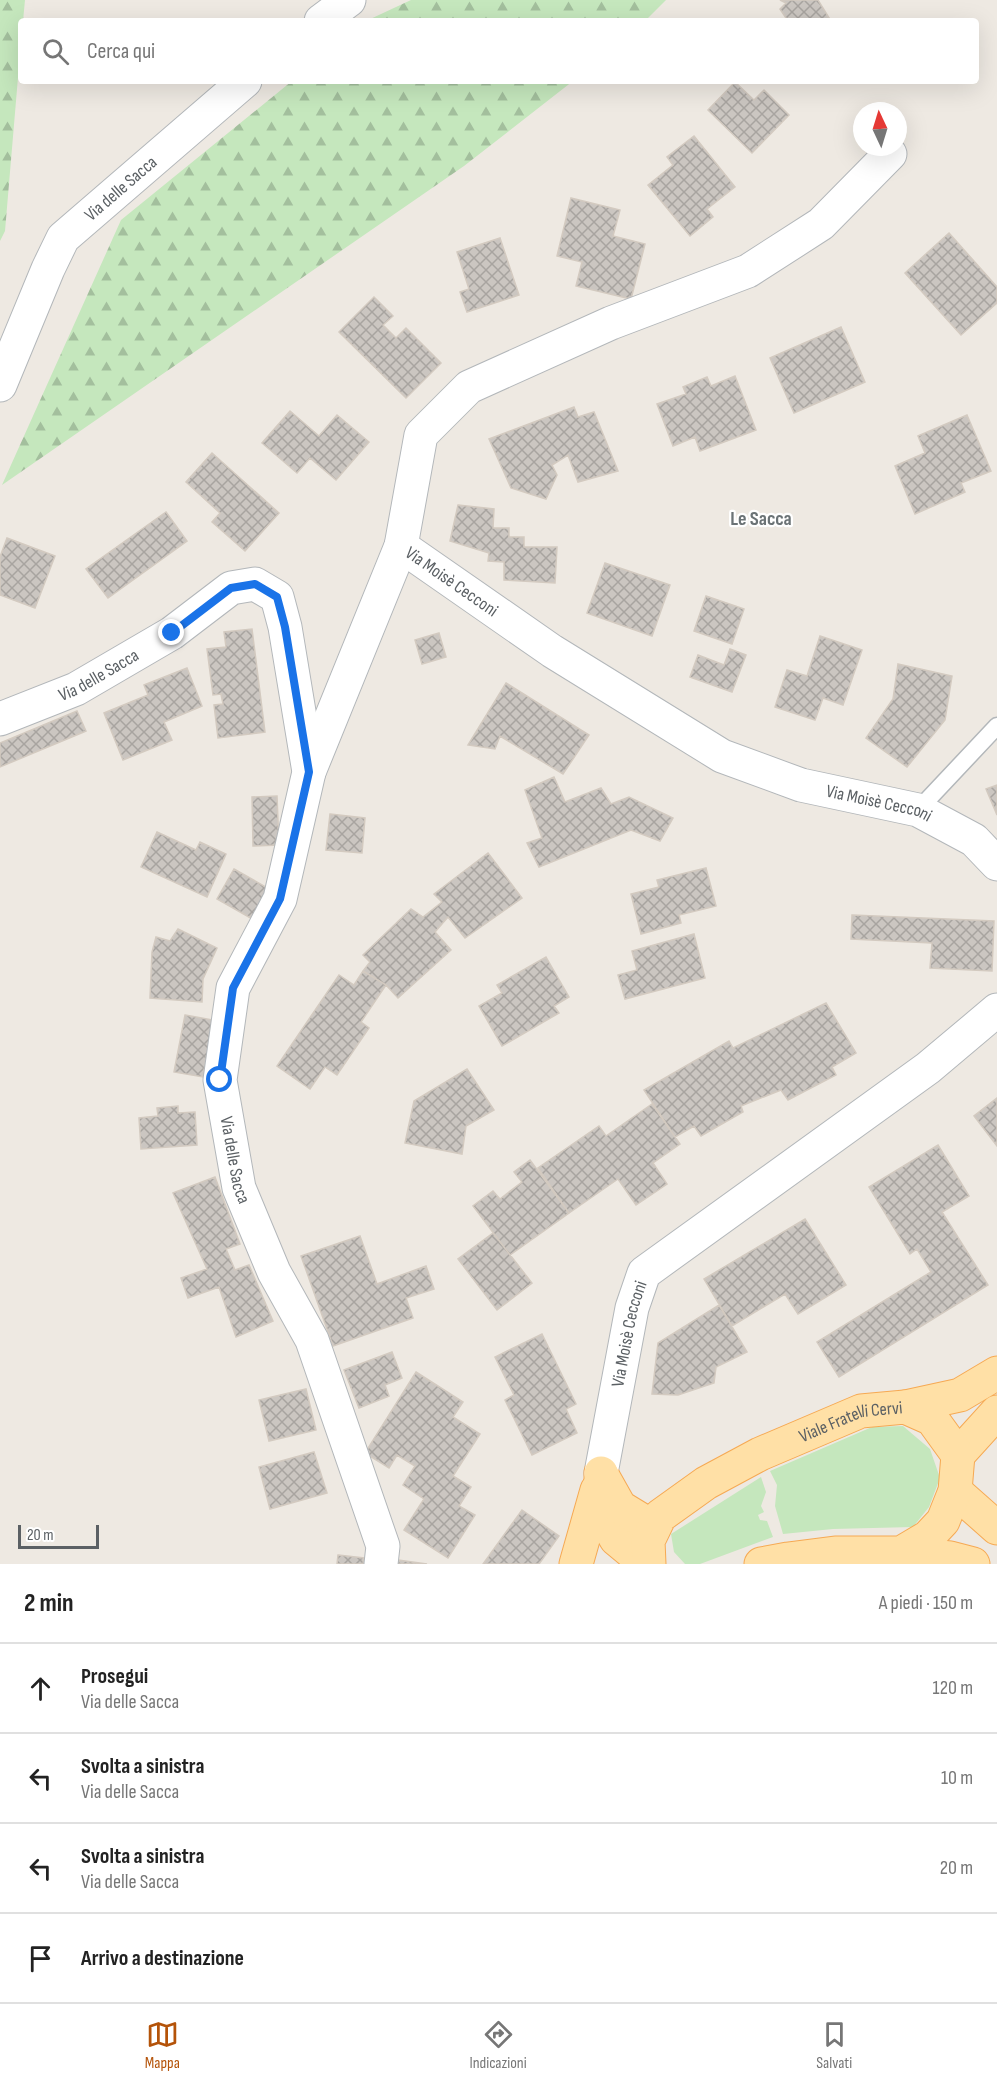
<!DOCTYPE html>
<html lang="it">
<meta charset="utf-8">
<style>
body{margin:0;font-family:"Sofia Sans Condensed",sans-serif;background:#f6f6f6;color:#222}
.compass{position:absolute;left:853px;top:102px;width:54px;height:54px;border-radius:50%;background:#fff;box-shadow:0 6px 24px #0002;rotate:356deg}
.scale{position:absolute;left:18px;bottom:15px;width:81px;box-sizing:border-box;padding-left:6px;border:3px solid #5b6064;border-top:0;font-size:16px;line-height:21px;white-space:nowrap;color:#5b6064;-webkit-text-stroke:4px #fff;paint-order:stroke}
.stop{position:absolute;width:18px;height:18px;margin:-14px;border:4px solid #1a73e8;border-radius:50%;background:#fff}
.stop.end{background:#1a73e8;border-color:#fff;box-shadow:0 2px 6px #0008}
.list{margin:0;padding:0;list-style:none}
h2{display:flex;justify-content:space-between;align-items:center;height:78px;margin:0;padding:0 24px;font-size:26px}
h2 small{font-size:20px;font-weight:400;color:#767676}
.list li{display:grid;grid-template-columns:39px 1fr auto;gap:18px;align-items:center;box-sizing:border-box;height:90px;padding:0 24px;border-top:2px solid #e0e0e0}
.list b{display:block;font-size:22px;white-space:nowrap}
.list p{margin:0;font-size:20px;white-space:nowrap;color:#767676}
.list em{font-size:20px;font-style:normal;color:#767676}
.icon{flex:none;width:33px;height:33px;fill:none;stroke:currentColor;stroke-width:2;stroke-linecap:round;stroke-linejoin:round}
.map{position:relative;flex:none;width:997px;height:1564px;overflow:hidden}
.search{position:absolute;background:#fff;box-shadow:0 6px 24px #0002;left:18px;right:18px;top:18px;height:66px;display:flex;align-items:center;gap:15px;box-sizing:border-box;padding:0 21px;border-radius:6px;color:#767676;font-size:22px}
.sheet{height:438px;background:#fff}
nav{display:flex;justify-content:space-around;align-items:center;box-sizing:border-box;height:84px;border-top:2px solid #e0e0e0;background:#fff;font-size:16px;color:#767676}
nav a{display:grid;justify-items:center;gap:3px}
nav .on{color:#b45309}
.map>svg:first-child{display:block}
</style>
<div class="map">
<svg width="997" height="1564" viewBox="0 0 997 1564">
<defs>
<pattern id="forest-firs" width="22" height="20" patternUnits="userSpaceOnUse" patternTransform="scale(1.5)"><rect width="22" height="20" fill="#c5e7bd"/><path d="M5 1l3.5 6h-7zM16 11l3.5 6h-7z" fill="#a3bf9d"/></pattern>
<pattern id="building-cross-hatch" width="8" height="8" patternUnits="userSpaceOnUse" patternTransform="scale(1.5)"><rect width="8" height="8" fill="#cbc6c1"/><path d="M0 0l8 8M0 8l8-8" fill="none" stroke="#a8a4a0"/></pattern>
</defs>
<rect width="100%" height="100%" fill="#eee9e2"/>
<path fill="#c5e7bd" d="M 903,1426 L 930,1449 L 940,1478 L 929,1507 L 913,1527 L 833,1529 L 783,1534 L 775,1506 L 777,1485 L 770,1471 L 872,1427 Z
M 761,1477 L 766,1492 L 761,1506 L 764,1512 L 758,1515 L 760,1520 L 767,1521 L 773,1537 L 700,1564 L 685,1564 L 674,1552 L 671,1534 Z"/>
<path fill="url(#forest-firs)" d="M 0,0 L 25,0 L 23,21 L 21,21 L 21,42 L 5,231 L 0,241 Z
M 411,0 L 666,0 L 645,21 L 366,21 Z
M 292,81 L 573,81 L 464,166 L 2,485 L 121,220 Z"/>
<path fill="url(#building-cross-hatch)" stroke="#d3cac0" stroke-width="1.5" d="M 780,0 L 818,0 L 831,21 L 788,21 L 780,9 L 786,3 Z
M 735,82 L 754,100 L 764,90 L 789,115 L 752,153 L 708,110 Z
M 694,136 L 735,187 L 707,209 L 713,217 L 690,236 L 648,185 L 673,165 L 667,157 Z
M 571,198 L 620,210 L 613,236 L 645,244 L 631,299 L 576,286 L 582,262 L 557,256 Z
M 949,233 L 997,287 L 997,303 L 961,335 L 905,273 Z
M 500,238 L 519,295 L 467,312 L 460,292 L 469,289 L 457,252 Z
M 374,297 L 393,316 L 383,325 L 396,338 L 406,328 L 441,363 L 406,398 L 339,332 Z
M 841,327 L 865,382 L 794,413 L 770,358 Z
M 735,376 L 756,430 L 700,451 L 695,437 L 673,446 L 657,404 L 686,394 L 683,387 L 707,377 L 711,386 Z
M 574,407 L 578,417 L 594,412 L 618,471 L 578,482 L 568,455 L 552,465 L 557,475 L 546,499 L 511,488 L 489,439 Z
M 290,411 L 319,436 L 337,415 L 369,442 L 336,480 L 310,458 L 297,473 L 262,443 Z
M 967,415 L 991,471 L 961,483 L 965,492 L 915,514 L 895,466 L 925,453 L 918,436 Z
M 212,453 L 279,513 L 245,551 L 212,522 L 220,513 L 186,482 Z
M 458,505 L 494,509 L 493,528 L 509,528 L 509,537 L 524,537 L 524,547 L 557,547 L 555,583 L 504,580 L 504,562 L 488,561 L 489,553 L 450,541 Z
M 166,512 L 187,541 L 108,598 L 86,569 Z
M 7,538 L 55,556 L 35,608 L 0,595 L 0,557 Z
M 605,563 L 670,585 L 652,636 L 587,613 Z
M 706,596 L 744,609 L 732,644 L 694,631 Z
M 252,629 L 265,732 L 218,738 L 214,705 L 223,704 L 221,694 L 213,695 L 207,649 L 226,647 L 224,632 Z
M 439,633 L 446,657 L 422,664 L 415,640 Z
M 820,636 L 862,650 L 843,705 L 823,698 L 815,720 L 775,707 L 787,670 L 807,676 Z
M 730,649 L 746,655 L 732,692 L 690,677 L 698,655 L 724,665 Z
M 898,664 L 952,676 L 945,720 L 907,767 L 866,738 L 893,699 Z
M 187,668 L 202,706 L 164,722 L 172,740 L 123,760 L 104,713 L 148,695 L 144,685 Z
M 506,683 L 589,735 L 563,774 L 500,736 L 495,749 L 468,745 Z
M 77,711 L 86,731 L 0,767 L 0,743 Z
M 554,777 L 565,802 L 601,788 L 611,804 L 629,797 L 673,818 L 660,841 L 631,830 L 539,867 L 527,843 L 542,838 L 525,790 Z
M 997,785 L 997,815 L 986,789 Z
M 277,796 L 279,845 L 253,846 L 252,797 Z
M 330,814 L 365,818 L 362,853 L 326,850 Z
M 157,832 L 196,850 L 200,842 L 226,854 L 207,897 L 141,867 Z
M 488,853 L 522,898 L 465,938 L 448,917 L 435,932 L 451,950 L 398,998 L 386,985 L 363,971 L 370,962 L 363,955 L 411,909 L 423,917 L 442,902 L 434,894 Z
M 706,868 L 716,906 L 679,915 L 681,923 L 641,934 L 631,894 L 659,887 L 657,880 Z
M 234,869 L 271,890 L 254,920 L 217,899 Z
M 852,915 L 994,921 L 992,971 L 930,968 L 932,943 L 851,939 Z
M 178,929 L 217,948 L 203,979 L 202,1002 L 150,998 L 152,952 L 156,937 L 170,941 Z
M 694,934 L 705,978 L 625,999 L 618,975 L 637,970 L 632,951 Z
M 546,957 L 569,997 L 554,1006 L 559,1013 L 502,1046 L 479,1006 L 502,993 L 497,985 Z
M 363,971 L 386,985 L 361,1022 L 369,1028 L 337,1075 L 325,1067 L 310,1089 L 277,1066 L 339,975 L 354,985 Z
M 826,1003 L 856,1053 L 832,1067 L 836,1075 L 788,1100 L 781,1090 L 741,1106 L 743,1112 L 701,1136 L 694,1126 L 675,1137 L 644,1090 L 729,1041 L 733,1048 Z
M 185,1015 L 213,1020 L 203,1077 L 174,1072 Z
M 467,1069 L 494,1110 L 466,1126 L 462,1154 L 405,1143 L 414,1101 Z
M 997,1098 L 997,1146 L 974,1116 Z
M 652,1104 L 680,1144 L 653,1163 L 667,1184 L 636,1205 L 618,1179 L 569,1213 L 538,1168 L 599,1126 L 606,1136 Z
M 178,1106 L 178,1113 L 195,1112 L 197,1145 L 141,1149 L 139,1118 L 158,1116 L 157,1108 Z
M 938,1145 L 969,1196 L 942,1212 L 988,1285 L 839,1377 L 817,1342 L 931,1272 L 917,1249 L 910,1254 L 869,1187 Z
M 530,1160 L 569,1213 L 510,1255 L 473,1206 L 493,1191 L 500,1199 L 522,1182 L 514,1172 Z
M 215,1177 L 240,1244 L 226,1249 L 235,1270 L 249,1265 L 273,1321 L 236,1337 L 219,1287 L 188,1298 L 181,1278 L 207,1269 L 173,1193 Z
M 805,1219 L 846,1285 L 798,1314 L 785,1294 L 732,1326 L 704,1279 Z
M 493,1233 L 532,1283 L 497,1310 L 458,1259 Z
M 360,1236 L 377,1284 L 426,1266 L 434,1289 L 406,1298 L 413,1318 L 333,1346 L 301,1256 Z
M 719,1305 L 747,1352 L 716,1367 L 714,1383 L 678,1395 L 652,1394 L 658,1343 Z
M 542,1334 L 576,1404 L 566,1409 L 577,1433 L 532,1455 L 505,1400 L 514,1395 L 495,1357 Z
M 392,1352 L 402,1378 L 385,1385 L 389,1396 L 359,1408 L 344,1370 Z
M 416,1372 L 463,1402 L 453,1417 L 480,1434 L 453,1476 L 471,1487 L 459,1506 L 475,1515 L 448,1558 L 404,1530 L 424,1499 L 403,1485 L 415,1466 L 397,1455 L 389,1468 L 365,1453 Z
M 306,1389 L 316,1430 L 269,1441 L 259,1400 Z
M 314,1452 L 327,1493 L 270,1509 L 259,1467 Z
M 522,1510 L 559,1536 L 539,1564 L 483,1564 Z
M 338,1555 L 364,1558 L 363,1564 L 337,1564 Z
M 398,1560 L 427,1564 L 398,1564 Z"/>
<g fill="none" stroke-linecap="round" stroke-linejoin="round">
<g stroke="#b3b7ba" stroke-width="19">
<path id="service" d="M 918,810 L 997,726"/>
</g>
<g stroke="#b3b7ba" stroke-width="35">
<g id="minor">
<path d="M 321,21 L 349,0"/>
<path id="s1" d="M 890,154 L 821,224 L 748,271 L 611,323 L 469,387 L 421,435 L 401,546 L 552,651 L 722,756 L 801,785 L 918,810 L 974,840 L 997,864"/>
<path id="s2" d="M 0,385 L 48,269 L 63,238 L 245,81"/>
<path id="s3" d="M 0,719 L 76,689 L 172,633 L 231,588 L 255,584 L 277,597 L 285,627 L 309,772 L 280,899 L 233,988 L 220,1080 L 239,1188 L 274,1272 L 312,1340 L 383,1546 L 381,1564"/>
<path d="M 309,772 L 401,546"/>
<path id="s4" d="M 601,1473 L 632,1308 L 644,1273 L 928,1068 L 997,1010"/>
</g>
</g>
<g stroke="#f6a953" stroke-width="35">
<g id="primary">
<path d="M 905,1407 L 960,1395 L 997,1373"/>
<path d="M 958,1455 L 997,1412"/>
<path d="M 601,1473 L 601,1513 L 616,1539 L 646,1564"/>
<path d="M 602,1475 L 620,1507 L 643,1521"/>
<path d="M 955,1491 L 997,1528"/>
<path d="M 901,1553 L 950,1558 L 973,1564"/>
<path d="M 576,1564 L 597,1490"/>
<path id="s5" d="M 649,1564 L 648,1541 L 660,1516 L 706,1483 L 760,1454 L 861,1411 L 905,1407 L 932,1419 L 958,1455 L 955,1491 L 943,1521 L 928,1537 L 901,1553 L 835,1553 L 788,1559 L 761,1564"/>
</g>
</g>
<use href="#service" stroke="#fff" stroke-width="16"/>
<use href="#minor" stroke="#fff" stroke-width="33"/>
<use href="#primary" stroke="#ffe0a6" stroke-width="33"/>
</g>
<g fill="none" stroke-linecap="round" stroke-linejoin="round">
<path stroke="#1a73e8" stroke-width="8" d="M 172,633 L 231,588 L 255,584 L 277,597 L 285,627 L 309,772 L 280,899 L 233,988 L 220,1080"/>
</g>
<g text-anchor="middle" stroke-width="4.5" stroke-linejoin="round" paint-order="stroke">
<g font-size="18" fill="#5b6064" stroke="#fff">
<text dy="6" stroke="none"><textPath href="#s2" startOffset="236">Via delle Sacca</textPath></text>
<text dy="6" stroke="none"><textPath href="#s1" startOffset="730">Via Moisè Cecconi</textPath></text>
<text dy="6" stroke="none"><textPath href="#s3" startOffset="108">Via delle Sacca</textPath></text>
<text dy="6" stroke="none"><textPath href="#s1" startOffset="1216">Via Moisè Cecconi</textPath></text>
<text dy="6" stroke="none"><textPath href="#s3" startOffset="900">Via delle Sacca</textPath></text>
<text dy="6" stroke="none"><textPath href="#s4" startOffset="142">Via Moisè Cecconi</textPath></text>
<text dy="6" stroke="none"><textPath href="#s5" startOffset="266">Viale Fratelli Cervi</textPath></text>
</g>
<g font-size="20" font-weight="bold" fill="#6b7376" stroke="#fff">
<text x="761" y="525">Le Sacca</text>
</g>
</g>
</svg>
<svg class="compass" viewBox="-18 -18 36 36"><path d="M0-13l5 13h-10z" fill="#e53935"/><path d="M0 13l5-13h-10z" fill="#767676"/></svg>
<div class="scale">20 m</div>
<div class="stop" style="left:220px;top:1080px"></div>
<div class="stop end" style="left:172px;top:633px"></div>
<div class="search"><svg class="icon" aria-label="search" viewBox="0 0 24 24"><circle cx="10" cy="10" r="6"/><path d="M15 15l6 6"/></svg>Cerca qui</div>
</div>
<section class="sheet">
<h2>2 min<small>A piedi · 150 m</small></h2>
<ul class="list">
<li><svg class="icon" aria-label="ahead" viewBox="0 0 24 24"><path d="M12 20V5M6 11l6-6 6 6"/></svg><div><b>Prosegui</b><p>Via delle Sacca</p></div><em>120 m</em></li>
<li><svg class="icon" aria-label="left" viewBox="0 0 24 24"><path d="M17 20v-9H6M10 6l-5 5 5 5"/></svg><div><b>Svolta a sinistra</b><p>Via delle Sacca</p></div><em>10 m</em></li>
<li><svg class="icon" aria-label="left" viewBox="0 0 24 24"><path d="M17 20v-9H6M10 6l-5 5 5 5"/></svg><div><b>Svolta a sinistra</b><p>Via delle Sacca</p></div><em>20 m</em></li>
<li><svg class="icon" aria-label="arrive" viewBox="0 0 24 24"><path d="M6 21V4h12l-3 4 3 4H6"/></svg><div><b>Arrivo a destinazione</b></div></li>
</ul>
</section>
<nav>
<a class="on"><svg class="icon" aria-label="map" viewBox="0 0 24 24"><path d="M3 6l6-2 6 2 6-2v14l-6 2-6-2-6 2zM9 4v14M15 6v14"/></svg>Mappa</a>
<a><svg class="icon" aria-label="directions" viewBox="0 0 24 24"><path d="M12 3l9 9-9 9-9-9zM9 14v-3h6M13 9l2 2-2 2"/></svg>Indicazioni</a>
<a><svg class="icon" aria-label="saved" viewBox="0 0 24 24"><path d="M7 4h10v16l-5-4-5 4z"/></svg>Salvati</a>
</nav>
